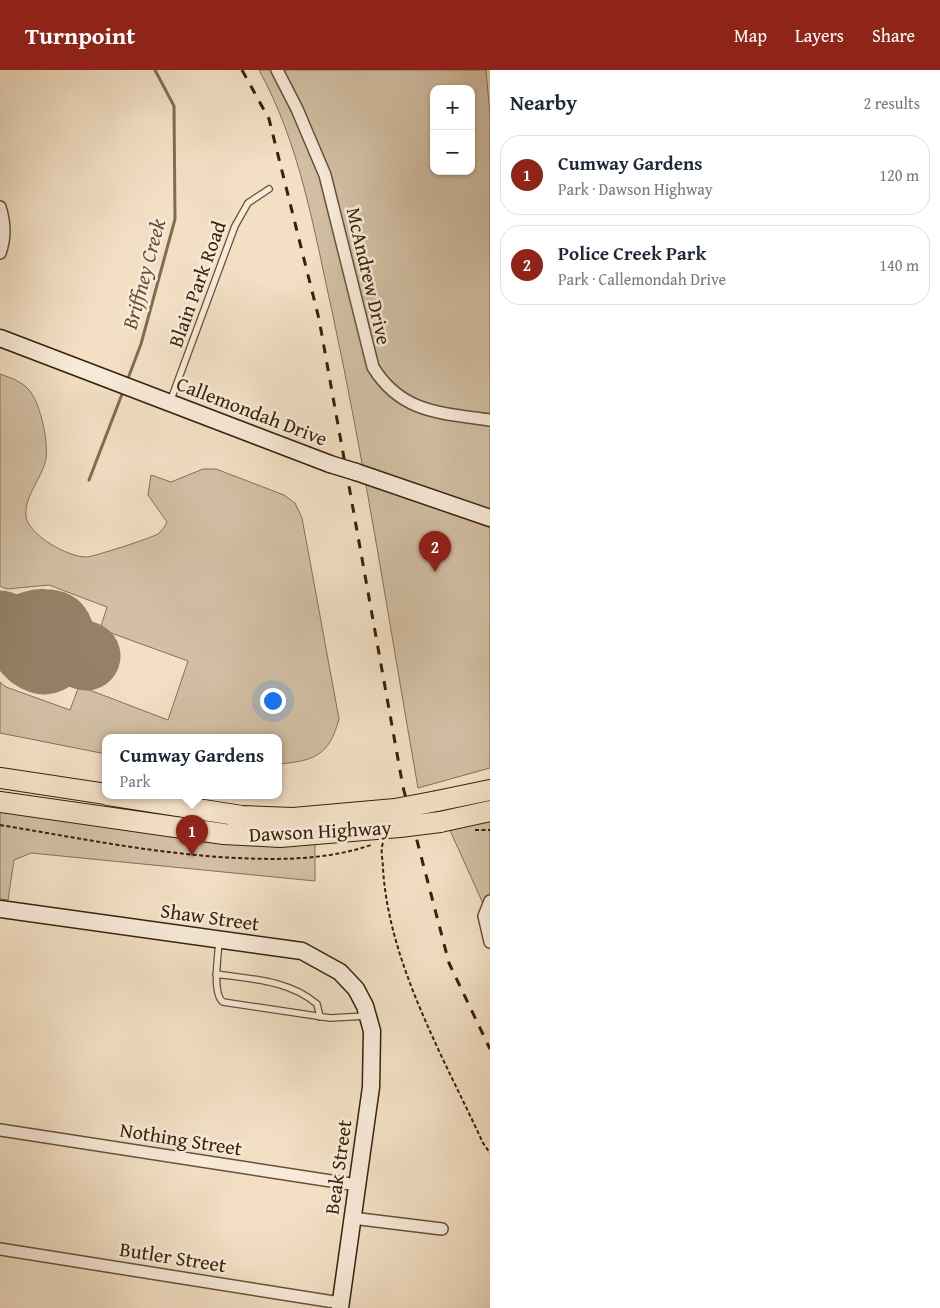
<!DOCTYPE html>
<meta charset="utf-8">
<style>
body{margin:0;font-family:"Gentium Book Plus",serif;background:#f6f6f7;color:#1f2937}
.controls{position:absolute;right:15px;top:15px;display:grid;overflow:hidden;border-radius:10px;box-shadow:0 1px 4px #0004}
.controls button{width:45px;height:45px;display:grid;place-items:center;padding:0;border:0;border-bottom:1px solid #e0e1e3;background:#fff;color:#1f2937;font:25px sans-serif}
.you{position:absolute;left:272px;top:630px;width:18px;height:18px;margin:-12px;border:4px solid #fff;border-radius:50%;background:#1a73e8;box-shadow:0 0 0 8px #1a73e833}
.badge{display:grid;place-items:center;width:32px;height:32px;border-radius:50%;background:#8f2418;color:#fff;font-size:16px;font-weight:700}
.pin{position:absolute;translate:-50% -41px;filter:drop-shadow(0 1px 2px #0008)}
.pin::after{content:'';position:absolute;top:26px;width:18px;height:15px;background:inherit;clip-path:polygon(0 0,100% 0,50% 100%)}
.popup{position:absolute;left:102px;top:664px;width:180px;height:65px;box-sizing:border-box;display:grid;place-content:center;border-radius:10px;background:#fff;filter:drop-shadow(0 1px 4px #0005);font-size:16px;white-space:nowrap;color:#747a83}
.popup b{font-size:19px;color:#1f2937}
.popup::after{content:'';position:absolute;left:50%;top:100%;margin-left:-10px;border:10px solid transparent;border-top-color:#fff}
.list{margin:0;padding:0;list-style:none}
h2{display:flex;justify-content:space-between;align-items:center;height:65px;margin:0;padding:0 20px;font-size:21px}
h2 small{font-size:16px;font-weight:400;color:#747a83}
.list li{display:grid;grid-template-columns:32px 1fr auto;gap:15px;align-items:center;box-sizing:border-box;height:80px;margin:0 10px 10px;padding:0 10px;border:1px solid #e0e1e3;border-radius:20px}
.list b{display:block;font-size:19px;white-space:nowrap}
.list p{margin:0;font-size:16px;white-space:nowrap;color:#747a83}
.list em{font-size:16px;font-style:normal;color:#747a83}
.map{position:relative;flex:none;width:490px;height:1238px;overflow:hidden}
header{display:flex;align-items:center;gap:30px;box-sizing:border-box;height:70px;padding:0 25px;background:#8f2418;color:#fff}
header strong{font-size:24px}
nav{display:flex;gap:28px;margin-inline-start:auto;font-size:18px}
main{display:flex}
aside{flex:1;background:#fff}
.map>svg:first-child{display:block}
</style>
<header>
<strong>Turnpoint</strong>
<nav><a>Map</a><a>Layers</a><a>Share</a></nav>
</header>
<main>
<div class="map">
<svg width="490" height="1238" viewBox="0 0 490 1238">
<rect width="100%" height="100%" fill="#f2dfc4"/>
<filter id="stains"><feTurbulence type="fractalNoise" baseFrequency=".004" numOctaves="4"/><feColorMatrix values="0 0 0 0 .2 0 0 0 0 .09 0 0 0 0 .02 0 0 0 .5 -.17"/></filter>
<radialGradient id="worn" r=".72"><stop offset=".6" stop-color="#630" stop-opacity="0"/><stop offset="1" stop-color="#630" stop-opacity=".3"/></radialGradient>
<path fill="#d2bfa4" stroke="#847156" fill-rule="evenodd" d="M 259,0 L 486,0 L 490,45 L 490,698 L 418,718 C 390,559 366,399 332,241 C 314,160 300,74 259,0 ZM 434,19 L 471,19 L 471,101 L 434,101 Z
M 0,304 C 11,308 21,311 29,320 C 41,334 50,376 45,393 C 40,410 24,428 26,446 C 28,465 68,487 86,487 C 93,487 151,468 158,464 C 162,461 165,456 167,452 L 148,425 L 151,405 L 171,412 L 203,399 L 216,399 L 284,425 L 295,433 L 302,448 L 339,649 C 329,686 314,691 278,694 L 278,667 L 106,667 L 106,684 L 0,663 L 0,612 L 6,617 L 70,640 L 79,616 L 168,650 L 188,591 L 100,559 L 107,537 L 49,515 L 7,519 L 0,516 Z
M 0,739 L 315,771 L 315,811 L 31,783 L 14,790 L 8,830 L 0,829 Z
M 490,745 L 490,849 L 448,756 Z"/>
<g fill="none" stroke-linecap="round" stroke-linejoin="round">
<path stroke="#816d52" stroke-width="3" d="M 127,311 L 141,274 L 175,149 L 174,36 L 155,0
M 89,410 L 124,319"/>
<path stroke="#948166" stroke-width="28" d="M 0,545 C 14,541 30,532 44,533 C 110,534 76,640 21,602 C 13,596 7,587 0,580"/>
<path stroke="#948166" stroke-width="69" d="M 0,555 L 86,586"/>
<g stroke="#665237" stroke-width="8">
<path id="lane" d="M 170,332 L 235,156 L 248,133 L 269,119
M 219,872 C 218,886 212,924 223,932 L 330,948 L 366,946
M 216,904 C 251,909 289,910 317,934 L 320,947"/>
</g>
<g stroke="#665237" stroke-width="14">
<path id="street" d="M 277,0 L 297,39 L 325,105 L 373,297 C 401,343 441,343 490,350
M 0,137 C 5,153 6,167 0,183
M 490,831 L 484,846 L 490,872
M 0,1060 L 357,1115
M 352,1148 L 442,1159
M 0,1179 L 340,1233"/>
</g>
<g stroke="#372308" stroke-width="19">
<path id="secondary" d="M 0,268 L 330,394
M 356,402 L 490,448
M 0,839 L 302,881 L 340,902 L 356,919 L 365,936 L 372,961 L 371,1017 L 340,1238"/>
</g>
<g stroke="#372308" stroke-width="22">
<path id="highway" d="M 0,708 L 106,724
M 108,725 L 242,746 L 293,748 L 395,739
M 437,731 L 490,720
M 0,732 L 224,764 L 280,767 L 400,757
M 440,752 L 490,741"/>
</g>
<path stroke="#372308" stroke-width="2" stroke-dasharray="4 2.5" stroke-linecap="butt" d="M 0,755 C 79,768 156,784 236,788 C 282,790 327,790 371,775
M 475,760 L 490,760
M 383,773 C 380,780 383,790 383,799 C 389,894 444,988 483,1073 L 490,1083"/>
<use href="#lane" stroke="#f7ead9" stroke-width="5.5"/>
<use href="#street" stroke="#f7ead9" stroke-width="11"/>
<use href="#secondary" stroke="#f7ead9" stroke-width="16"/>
<use href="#highway" stroke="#f2dfc4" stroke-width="20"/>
<path stroke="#372308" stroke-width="3" stroke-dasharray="9 9" stroke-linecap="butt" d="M 242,0 L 269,49 L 319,249 L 403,717 L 449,893 L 490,979"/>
<g stroke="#372308" stroke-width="19" stroke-linecap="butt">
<path id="secondary-bridge" d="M 330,394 L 356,402"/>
</g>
<g stroke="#372308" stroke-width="22" stroke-linecap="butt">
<path id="highway-bridge" d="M 395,739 L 437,731
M 400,757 L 440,752"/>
</g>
<use href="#secondary-bridge" stroke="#f7ead9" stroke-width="16"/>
<use href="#highway-bridge" stroke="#f2dfc4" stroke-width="20"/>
</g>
<g text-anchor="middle" stroke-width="5" stroke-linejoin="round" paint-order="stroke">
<g font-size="20" fill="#372308" stroke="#f7ead9">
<text transform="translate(369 206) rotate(77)" y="7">McAndrew Drive</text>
<text transform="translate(197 214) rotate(-70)" y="7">Blain Park Road</text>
<text transform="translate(252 341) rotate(21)" y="7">Callemondah Drive</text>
<text transform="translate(320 761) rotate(-3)" y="7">Dawson Highway</text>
<text transform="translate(210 847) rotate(8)" y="7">Shaw Street</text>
<text transform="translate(181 1069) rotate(9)" y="7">Nothing Street</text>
<text transform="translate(338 1097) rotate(-82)" y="7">Beak Street</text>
<text transform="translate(173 1187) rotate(9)" y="7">Butler Street</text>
</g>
<g font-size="21" font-style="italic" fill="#624e33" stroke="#f7ead9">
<text transform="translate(144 204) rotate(-75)" y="7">Briffney Creek</text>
</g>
</g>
<rect width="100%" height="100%" filter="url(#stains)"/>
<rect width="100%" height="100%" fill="url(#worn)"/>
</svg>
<div class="controls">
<button>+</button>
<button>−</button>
</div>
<div class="you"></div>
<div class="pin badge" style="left:192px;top:786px">1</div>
<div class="popup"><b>Cumway Gardens</b>Park</div>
<div class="pin badge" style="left:435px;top:502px">2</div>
</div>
<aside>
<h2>Nearby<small>2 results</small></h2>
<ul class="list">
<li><span class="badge">1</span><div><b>Cumway Gardens</b><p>Park · Dawson Highway</p></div><em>120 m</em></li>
<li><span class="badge">2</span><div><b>Police Creek Park</b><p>Park · Callemondah Drive</p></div><em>140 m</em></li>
</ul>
</aside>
</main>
